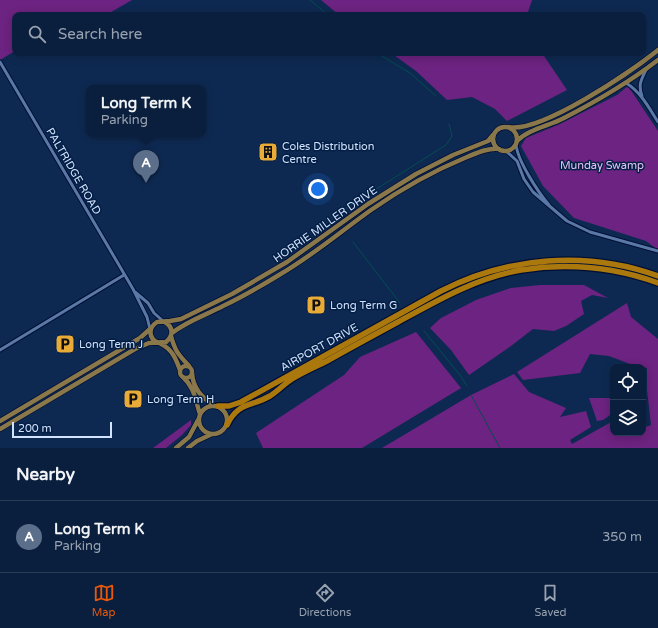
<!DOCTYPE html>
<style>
body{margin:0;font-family:"Varela Round",sans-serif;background:#182c48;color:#f1f3f6}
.controls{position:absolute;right:12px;bottom:12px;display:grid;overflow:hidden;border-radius:8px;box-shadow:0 2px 10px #0003}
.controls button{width:36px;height:36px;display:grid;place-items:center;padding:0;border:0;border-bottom:1px solid #2a3d57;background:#0a1f3d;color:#f1f3f6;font:20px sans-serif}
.scale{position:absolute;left:12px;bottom:10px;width:100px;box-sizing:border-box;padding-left:4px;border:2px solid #d2e3fd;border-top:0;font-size:11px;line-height:14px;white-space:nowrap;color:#d2e3fd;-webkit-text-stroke:3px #041f46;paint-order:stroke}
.you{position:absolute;left:318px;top:189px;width:14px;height:14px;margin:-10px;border:3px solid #fff;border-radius:50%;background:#1a73e8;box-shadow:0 0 0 6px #1a73e833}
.badge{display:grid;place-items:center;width:26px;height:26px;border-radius:50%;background:#ea580c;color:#fff;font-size:13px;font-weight:700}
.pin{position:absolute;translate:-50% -33px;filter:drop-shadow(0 1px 2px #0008)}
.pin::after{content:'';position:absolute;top:21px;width:14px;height:12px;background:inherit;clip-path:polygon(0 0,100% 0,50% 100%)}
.popup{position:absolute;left:86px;top:85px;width:120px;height:52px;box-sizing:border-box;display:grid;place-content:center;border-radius:8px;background:#0a1f3d;filter:drop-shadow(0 1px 3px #0005);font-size:13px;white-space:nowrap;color:#99a2b0}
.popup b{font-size:15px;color:#f1f3f6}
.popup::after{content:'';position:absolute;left:50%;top:100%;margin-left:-8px;border:8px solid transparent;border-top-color:#0a1f3d}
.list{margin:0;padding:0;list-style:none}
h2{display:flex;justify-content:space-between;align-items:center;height:52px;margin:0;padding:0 16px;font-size:17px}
h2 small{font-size:13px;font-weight:400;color:#99a2b0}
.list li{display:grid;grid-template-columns:26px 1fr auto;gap:12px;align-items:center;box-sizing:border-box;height:72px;padding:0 16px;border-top:1px solid #2a3d57}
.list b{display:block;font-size:15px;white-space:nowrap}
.list p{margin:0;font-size:13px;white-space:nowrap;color:#99a2b0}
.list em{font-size:13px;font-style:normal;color:#99a2b0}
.icon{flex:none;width:22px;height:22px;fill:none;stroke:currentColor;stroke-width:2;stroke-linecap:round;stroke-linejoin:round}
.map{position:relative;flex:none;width:658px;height:448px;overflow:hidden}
.search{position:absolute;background:#0a1f3d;box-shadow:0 2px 10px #0003;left:12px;right:12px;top:12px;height:44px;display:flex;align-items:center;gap:10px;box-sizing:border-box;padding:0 14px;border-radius:8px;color:#99a2b0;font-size:15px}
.sheet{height:124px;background:#0a1f3d}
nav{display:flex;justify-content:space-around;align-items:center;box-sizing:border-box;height:56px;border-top:1px solid #2a3d57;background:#0a1f3d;font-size:11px;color:#99a2b0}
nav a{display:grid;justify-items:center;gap:2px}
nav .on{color:#ea580c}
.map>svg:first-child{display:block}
</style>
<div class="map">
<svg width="658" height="448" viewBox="0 0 658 448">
<rect width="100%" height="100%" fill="#0e2951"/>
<path fill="#6d2381" d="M 0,0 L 132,0 L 106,15 L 82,15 L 80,12 L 75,15 L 15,15 L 15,51 L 0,60 Z
M 321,0 L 532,0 L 527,15 L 339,15 Z
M 391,53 L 542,53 L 567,90 L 507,121 L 495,109 L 472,97 L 447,100 L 416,71 Z
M 628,86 L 658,131 L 658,250 L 646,241 L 574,218 L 543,186 L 521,146 L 526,138 L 560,124 L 617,95 Z
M 540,285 L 584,285 L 608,298 L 592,295 L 581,301 L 584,314 L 566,326 L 554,331 L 533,329 L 511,346 L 469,375 L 451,350 L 430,328 L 441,318 L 476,300 L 511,288 Z
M 627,303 L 631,317 L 658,339 L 658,448 L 382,448 L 471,395 L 514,374 L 529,392 L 566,408 L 560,417 L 586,411 L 591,427 L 570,440 L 572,444 L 613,421 L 613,433 L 643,433 L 643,428 L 651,425 L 647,390 L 647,368 L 630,364 L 609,356 L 590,354 L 580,373 L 523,380 L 517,372 Z
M 416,332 L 461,388 L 362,448 L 263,448 L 256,433 L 344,375 L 360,357 Z
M 589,398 L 613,398 L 613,413 L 603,420 L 597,421 Z
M 191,420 L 191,425 L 182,435 L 166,448 L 153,448 Z"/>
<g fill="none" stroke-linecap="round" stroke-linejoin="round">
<path stroke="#024d4f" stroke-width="1" d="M 310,0 L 328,15
M 377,53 L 410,73 L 436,96
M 332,217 L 446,145 L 452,136 L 449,124
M 353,242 L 400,303
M 424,331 L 460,375 L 467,386
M 471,395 L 500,448"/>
<g stroke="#000f35" stroke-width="5">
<path id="street" d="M 0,62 L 133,289 L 147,317 L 150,329
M 626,83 C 641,92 649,108 658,122
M 642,96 C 638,85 641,80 646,70
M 516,144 C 517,160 538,192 549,205
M 506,151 L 517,161 L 524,179 L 533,192 L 567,221 L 590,232 L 658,251
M 135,292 L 148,303 L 154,313 L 163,321
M 0,350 L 124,275"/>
</g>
<g stroke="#000f35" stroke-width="6">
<path id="primary" d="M 508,127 C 540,134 632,71 658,50
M493 139a12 12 0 1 1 24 0a12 12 0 1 1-24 0Z
M 517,141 C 529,129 549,126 564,118 C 597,101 628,83 658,60
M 172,333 C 187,321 206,315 223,306 C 242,297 261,286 279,275 C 312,256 340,232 371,210 C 401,189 433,171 467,157 C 477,153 487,148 499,149
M 171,336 C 175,351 178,354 189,366
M 159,343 C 148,339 148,328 157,322 L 170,321 L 181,319 L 232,294 L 287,262 L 368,204 L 416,174 L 453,155 L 488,141 L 493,135
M 161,344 C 172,349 176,359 180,370
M180 372a6 6 0 1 1 12 0a6 6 0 1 1-12 0Z
M 192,373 C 193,388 201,397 213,405
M 183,377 C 195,388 195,400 200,414
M199 420a14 14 0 1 1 28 0a14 14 0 1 1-28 0Z
M 0,421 L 140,338 L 150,329
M 0,429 L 135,349 L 149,343 L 166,342 C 174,335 173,327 165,322
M 176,448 L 189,437 L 198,420
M 188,448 L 197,441 L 212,434"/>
</g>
<g stroke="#000f35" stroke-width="8">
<path id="highway" d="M 218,406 L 229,406 L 241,402 L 441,291 C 507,257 587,250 658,276
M 227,425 C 238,402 251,407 270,396 C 278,391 284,384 292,379 C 303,372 315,367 327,361 C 350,348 374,335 398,322 C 438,300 476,278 521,270 C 567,263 614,267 658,283"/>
</g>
<use href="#street" stroke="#5978a6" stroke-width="3"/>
<use href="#primary" stroke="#8a784a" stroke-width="4.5"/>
<use href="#highway" stroke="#ab780d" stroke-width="5.5"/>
</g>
<defs>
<g id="building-square" transform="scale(1)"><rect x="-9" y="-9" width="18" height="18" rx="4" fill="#e9ab38" stroke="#041f46"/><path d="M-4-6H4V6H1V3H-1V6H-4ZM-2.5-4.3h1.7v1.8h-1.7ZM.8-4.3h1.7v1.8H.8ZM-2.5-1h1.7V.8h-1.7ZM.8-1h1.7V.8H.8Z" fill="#111"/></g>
<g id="parking-square" transform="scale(1)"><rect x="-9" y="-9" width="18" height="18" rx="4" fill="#e9ab38" stroke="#041f46"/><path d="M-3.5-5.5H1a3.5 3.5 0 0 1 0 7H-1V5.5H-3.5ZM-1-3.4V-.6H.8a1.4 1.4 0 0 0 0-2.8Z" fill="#111"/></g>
</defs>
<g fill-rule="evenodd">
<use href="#building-square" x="268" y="152"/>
<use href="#parking-square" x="316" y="305"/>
<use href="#parking-square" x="65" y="344"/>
<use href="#parking-square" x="133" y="399"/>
</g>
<g text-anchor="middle" stroke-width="3" stroke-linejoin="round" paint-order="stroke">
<g font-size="11" fill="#d2e3fd" stroke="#041f46" text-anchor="start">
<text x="282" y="150">Coles Distribution<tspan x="282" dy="13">Centre</tspan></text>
<text x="330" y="309">Long Term G</text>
<text x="79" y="348">Long Term J</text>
<text x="147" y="403">Long Term H</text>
</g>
<g font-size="11" fill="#e6c1f1" stroke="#041f46">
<text x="602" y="169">Munday Swamp</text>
</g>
<g font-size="11" fill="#d2e3fd" stroke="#041f46">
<text transform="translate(74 171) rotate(60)" y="4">PALTRIDGE ROAD</text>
<text transform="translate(325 224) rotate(-35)" y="4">HORRIE MILLER DRIVE</text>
<text transform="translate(319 347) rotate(-29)" y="4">AIRPORT DRIVE</text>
</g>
</g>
</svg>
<div class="controls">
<button><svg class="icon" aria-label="locate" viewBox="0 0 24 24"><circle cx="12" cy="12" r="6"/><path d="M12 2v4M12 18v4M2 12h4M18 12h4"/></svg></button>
<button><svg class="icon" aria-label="layers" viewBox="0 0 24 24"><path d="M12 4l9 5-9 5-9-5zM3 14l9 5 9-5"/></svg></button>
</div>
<div class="scale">200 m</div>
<div class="you"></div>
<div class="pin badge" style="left:146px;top:183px;background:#5c6f8a">A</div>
<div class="popup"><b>Long Term K</b>Parking</div>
<div class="search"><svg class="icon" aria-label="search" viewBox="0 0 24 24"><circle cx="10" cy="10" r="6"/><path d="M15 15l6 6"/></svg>Search here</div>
</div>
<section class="sheet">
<h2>Nearby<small></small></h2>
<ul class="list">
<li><span class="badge" style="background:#5c6f8a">A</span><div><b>Long Term K</b><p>Parking</p></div><em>350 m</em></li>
</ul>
</section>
<nav>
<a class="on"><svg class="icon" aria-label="map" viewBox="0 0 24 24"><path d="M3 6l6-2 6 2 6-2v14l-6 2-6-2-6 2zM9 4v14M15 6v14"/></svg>Map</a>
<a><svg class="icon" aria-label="directions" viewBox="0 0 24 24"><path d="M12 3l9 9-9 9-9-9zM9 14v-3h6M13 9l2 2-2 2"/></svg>Directions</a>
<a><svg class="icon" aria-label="saved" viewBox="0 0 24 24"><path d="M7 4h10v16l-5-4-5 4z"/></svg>Saved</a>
</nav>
